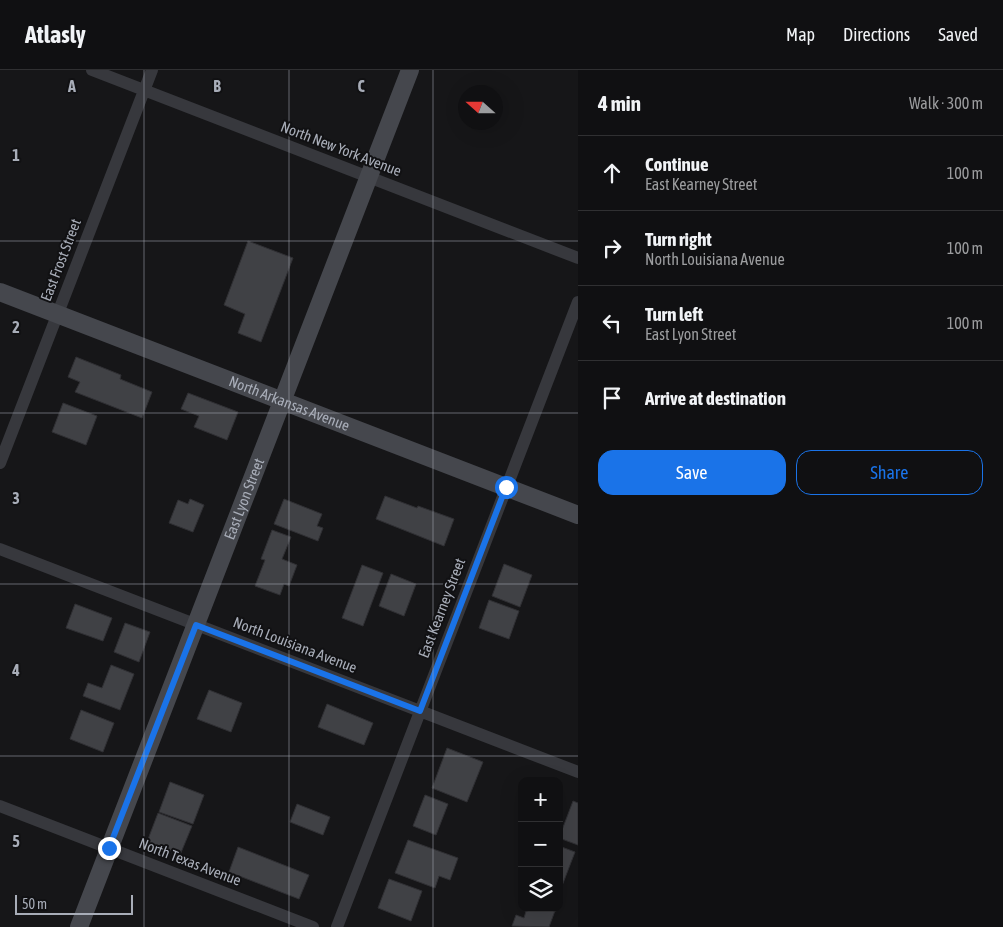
<!DOCTYPE html>
<meta charset="utf-8">
<style>
body{margin:0;font-family:"Asap Condensed",sans-serif;background:#1e1e20;color:#f1f3f6}
.controls{position:absolute;right:15px;bottom:15px;display:grid;overflow:hidden;border-radius:10px;box-shadow:0 5px 20px #0002}
.controls button{width:45px;height:45px;display:grid;place-items:center;padding:0;border:0;border-bottom:1px solid #303032;background:#101012;color:#f1f3f6;font:25px sans-serif}
.compass{position:absolute;left:458px;top:15px;width:45px;height:45px;border-radius:50%;background:#101012;box-shadow:0 5px 20px #0002;rotate:291deg}
.scale{position:absolute;left:15px;bottom:12px;width:118px;box-sizing:border-box;padding-left:5px;border:2px solid #a8adb8;border-top:0;font-size:14px;line-height:18px;white-space:nowrap;color:#a8adb8;-webkit-text-stroke:4px #111113;paint-order:stroke}
.stop{position:absolute;width:15px;height:15px;margin:-11px;border:4px solid #1a73e8;border-radius:50%;background:#fff}
.stop.end{background:#1a73e8;border-color:#fff;box-shadow:0 1px 5px #0008}
.list{margin:0;padding:0;list-style:none}
h2{display:flex;justify-content:space-between;align-items:center;height:65px;margin:0;padding:0 20px;font-size:21px}
h2 small{font-size:16px;font-weight:400;color:#9c9d9f}
.list li{display:grid;grid-template-columns:32px 1fr auto;gap:15px;align-items:center;box-sizing:border-box;height:75px;padding:0 20px;border-top:1px solid #303032}
.list b{display:block;font-size:19px;white-space:nowrap}
.list p{margin:0;font-size:16px;white-space:nowrap;color:#9c9d9f}
.list em{font-size:16px;font-style:normal;color:#9c9d9f}
.actions{display:flex;gap:10px;padding:15px 20px}
.actions a{flex:1;padding:11px 0;border:1px solid #1a73e8;border-radius:15px;text-align:center;font-size:18px;color:#1a73e8}
.actions .main{background:#1a73e8;color:#fff}
.icon{flex:none;width:28px;height:28px;fill:none;stroke:currentColor;stroke-width:2;stroke-linecap:round;stroke-linejoin:round}
.map{position:relative;flex:none;width:578px;height:857px;overflow:hidden}
header{display:flex;align-items:center;gap:30px;box-sizing:border-box;height:70px;padding:0 25px;background:#101012;border-bottom:1px solid #303032}
header strong{font-size:24px}
nav{display:flex;gap:28px;margin-inline-start:auto;font-size:18px}
main{display:flex}
aside{flex:1;background:#101012}
.map>svg:first-child{display:block}
</style>
<header>
<strong>Atlasly</strong>
<nav><a>Map</a><a>Directions</a><a>Saved</a></nav>
</header>
<main>
<div class="map">
<svg width="578" height="857" viewBox="0 0 578 857">
<rect width="100%" height="100%" fill="#161618"/>
<path fill="#404145" stroke="#303034" d="M 248,171 L 293,188 L 261,272 L 238,263 L 245,244 L 224,235 Z
M 76,287 L 121,305 L 120,309 L 152,322 L 142,348 L 75,322 L 80,312 L 68,307 Z
M 188,323 L 238,342 L 227,370 L 194,357 L 199,346 L 181,339 Z
M 63,333 L 97,346 L 86,375 L 52,362 Z
M 385,426 L 417,438 L 418,436 L 454,449 L 444,476 L 376,449 Z
M 190,429 L 204,435 L 193,462 L 169,453 L 178,430 L 188,434 Z
M 284,429 L 322,444 L 317,456 L 323,458 L 318,471 L 274,454 Z
M 272,460 L 291,467 L 282,489 L 297,495 L 289,516 L 284,514 L 280,525 L 255,516 L 265,490 L 261,489 Z
M 504,494 L 532,505 L 520,537 L 492,526 Z
M 362,495 L 383,503 L 363,556 L 342,548 Z
M 391,504 L 416,514 L 404,546 L 379,536 Z
M 489,530 L 519,541 L 509,569 L 479,558 Z
M 75,534 L 112,548 L 103,571 L 66,558 Z
M 125,553 L 150,562 L 139,592 L 114,582 Z
M 111,595 L 134,604 L 120,640 L 83,626 L 88,613 L 102,618 Z
M 209,620 L 242,633 L 231,662 L 197,649 Z
M 327,634 L 373,653 L 364,675 L 318,657 Z
M 81,640 L 114,653 L 103,682 L 70,669 Z
M 447,678 L 483,692 L 467,732 L 432,718 Z
M 170,712 L 204,725 L 193,754 L 159,742 Z
M 425,725 L 448,734 L 436,765 L 413,756 Z
M 573,731 L 578,733 L 578,775 L 559,768 Z
M 297,734 L 330,747 L 323,765 L 290,752 Z
M 158,743 L 192,756 L 180,785 L 147,772 Z
M 408,770 L 458,788 L 450,810 L 439,806 L 435,818 L 395,803 Z
M 559,776 L 575,782 L 560,821 L 559,821 Z
M 238,777 L 309,805 L 299,829 L 229,802 Z
M 389,809 L 422,821 L 411,851 L 378,838 Z
M 527,838 L 556,838 L 549,857 L 512,856 L 516,845 L 524,848 Z"/>
<g fill="none" stroke-linecap="round" stroke-linejoin="round">
<path stroke="#37383d" stroke-width="12" d="M 92,0 L 578,188
M 0,393 L 152,0
M 0,479 L 578,702
M 0,736 L 313,857
M 337,857 L 578,232"/>
<g stroke="#45474d" stroke-width="18">
<path id="s1" d="M 0,222 L 578,445"/>
<path id="s2" d="M 79,857 L 410,0"/>
</g>
</g>
<g fill="none" stroke-linecap="round" stroke-linejoin="round">
<path stroke="#1a73e8" stroke-width="6" d="M 109,778 L 196,555 L 420,641 L 506,417"/>
</g>
<path fill="none" stroke="#a8adb8" stroke-width="1" stroke-opacity="0.55" d="M 144,0 L 144,857M 289,0 L 289,857M 433,0 L 433,857M 0,171 L 578,171M 0,343 L 578,343M 0,514 L 578,514M 0,686 L 578,686"/>
<g text-anchor="middle" stroke-width="4" stroke-linejoin="round" paint-order="stroke">
<g font-size="15" fill="#a8adb8" stroke="#111113">
<text transform="translate(341 79) rotate(21)" y="5">North New York Avenue</text>
<text transform="translate(61 190) rotate(-69)" y="5">East Frost Street</text>
<text dy="5" stroke="none"><textPath href="#s1" startOffset="310">North Arkansas Avenue</textPath></text>
<text dy="5" stroke="none"><textPath href="#s2" startOffset="459">East Lyon Street</textPath></text>
<text transform="translate(442 538) rotate(-69)" y="5">East Kearney Street</text>
<text transform="translate(295 575) rotate(21)" y="5">North Louisiana Avenue</text>
<text transform="translate(190 792) rotate(21)" y="5">North Texas Avenue</text>
</g>
</g>
<g font-size="16" text-anchor="middle" font-weight="bold" fill="#a8adb8" stroke="#111113" stroke-width="4" stroke-linejoin="round" paint-order="stroke">
<text x="72" y="22">A</text>
<text x="217" y="22">B</text>
<text x="361" y="22">C</text>
<text x="16" y="91">1</text>
<text x="16" y="263">2</text>
<text x="16" y="434">3</text>
<text x="16" y="606">4</text>
<text x="16" y="777">5</text>
</g>
</svg>
<div class="controls">
<button>+</button>
<button>−</button>
<button><svg class="icon" aria-label="layers" viewBox="0 0 24 24"><path d="M12 4l9 5-9 5-9-5zM3 14l9 5 9-5"/></svg></button>
</div>
<svg class="compass" viewBox="-18 -18 36 36"><path d="M0-13l5 13h-10z" fill="#e53935"/><path d="M0 13l5-13h-10z" fill="#9c9d9f"/></svg>
<div class="scale">50 m</div>
<div class="stop" style="left:506px;top:417px"></div>
<div class="stop end" style="left:109px;top:778px"></div>
</div>
<aside>
<h2>4 min<small>Walk · 300 m</small></h2>
<ul class="list">
<li><svg class="icon" aria-label="ahead" viewBox="0 0 24 24"><path d="M12 20V5M6 11l6-6 6 6"/></svg><div><b>Continue</b><p>East Kearney Street</p></div><em>100 m</em></li>
<li><svg class="icon" aria-label="right" viewBox="0 0 24 24"><path d="M7 20v-9h11M14 6l5 5-5 5"/></svg><div><b>Turn right</b><p>North Louisiana Avenue</p></div><em>100 m</em></li>
<li><svg class="icon" aria-label="left" viewBox="0 0 24 24"><path d="M17 20v-9H6M10 6l-5 5 5 5"/></svg><div><b>Turn left</b><p>East Lyon Street</p></div><em>100 m</em></li>
<li><svg class="icon" aria-label="arrive" viewBox="0 0 24 24"><path d="M6 21V4h12l-3 4 3 4H6"/></svg><div><b>Arrive at destination</b></div></li>
</ul>
<div class="actions"><a class="main">Save</a><a>Share</a></div>
</aside>
</main>
